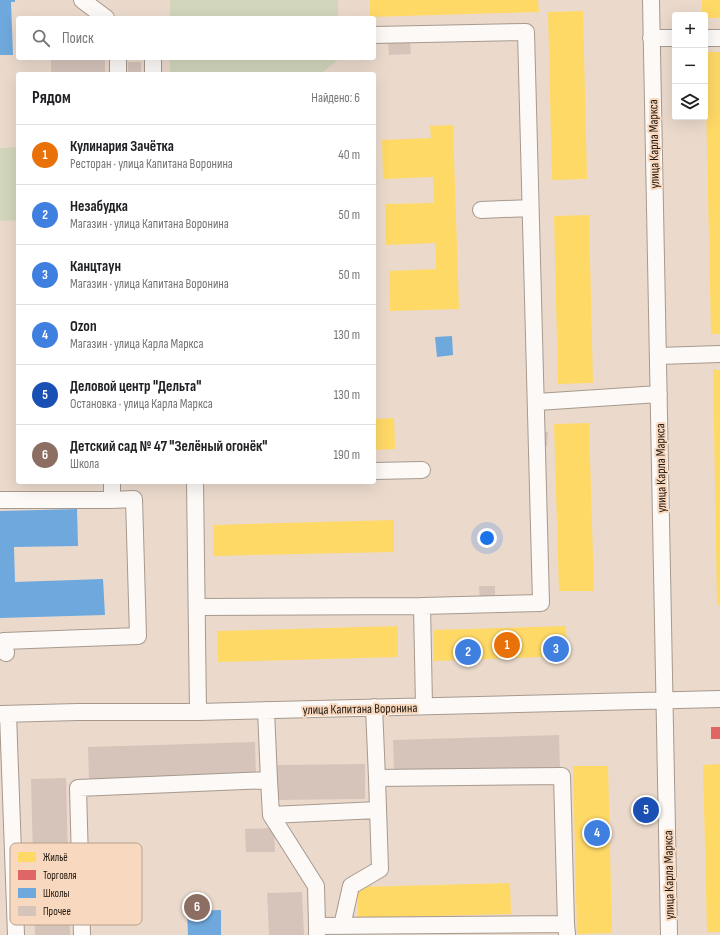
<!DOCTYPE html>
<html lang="ru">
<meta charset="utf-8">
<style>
body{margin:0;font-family:"Sofia Sans Condensed",sans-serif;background:#f2f2f2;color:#202124}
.controls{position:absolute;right:12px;top:12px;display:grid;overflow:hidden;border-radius:4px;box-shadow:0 4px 16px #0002}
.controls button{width:36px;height:36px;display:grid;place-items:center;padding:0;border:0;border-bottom:1px solid #e0e0e0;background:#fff;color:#202124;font:20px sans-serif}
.you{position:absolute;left:487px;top:538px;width:14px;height:14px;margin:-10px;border:3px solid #fff;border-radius:50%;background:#1a73e8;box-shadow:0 0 0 6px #1a73e833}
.badge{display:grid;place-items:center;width:26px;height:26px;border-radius:50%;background:#1a73e8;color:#fff;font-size:13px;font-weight:700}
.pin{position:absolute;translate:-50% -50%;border:2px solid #fff;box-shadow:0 1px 4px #0006}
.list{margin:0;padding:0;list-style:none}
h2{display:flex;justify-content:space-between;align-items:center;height:52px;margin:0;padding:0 16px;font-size:17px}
h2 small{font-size:13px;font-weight:400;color:#757577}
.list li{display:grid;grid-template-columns:26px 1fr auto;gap:12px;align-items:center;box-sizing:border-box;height:60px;padding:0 16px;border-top:1px solid #e0e0e0}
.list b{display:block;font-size:15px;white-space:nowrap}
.list p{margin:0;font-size:13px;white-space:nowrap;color:#757577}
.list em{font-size:13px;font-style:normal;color:#757577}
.icon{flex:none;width:22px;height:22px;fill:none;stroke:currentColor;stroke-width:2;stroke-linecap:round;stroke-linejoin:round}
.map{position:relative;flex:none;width:720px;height:935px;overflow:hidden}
.search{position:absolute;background:#fff;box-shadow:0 4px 16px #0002;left:16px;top:16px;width:360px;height:44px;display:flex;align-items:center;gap:10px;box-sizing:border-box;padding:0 14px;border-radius:4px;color:#757577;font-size:15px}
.panel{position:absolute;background:#fff;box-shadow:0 4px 16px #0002;left:16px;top:72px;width:360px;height:412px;border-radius:4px}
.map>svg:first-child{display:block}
</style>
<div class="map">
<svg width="720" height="935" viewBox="0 0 720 935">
<rect width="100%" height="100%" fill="#ebdacc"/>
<path fill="#d2d6bc" d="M 170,0 L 338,0 L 338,18 L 170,18 Z
M 170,58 L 337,58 L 337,61 L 320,74 L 170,74 Z
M 18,147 L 18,220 L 0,221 L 0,148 Z"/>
<path fill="#ffd966" d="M 370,0 L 538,0 L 539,12 L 370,17 Z
M 702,0 L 720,0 L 720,18 L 705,18 L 705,15 L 702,15 Z
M 583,11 L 587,179 L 552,180 L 548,12 Z
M 705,52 L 720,52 L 720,334 L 711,334 Z
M 453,125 L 459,309 L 390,311 L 389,271 L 436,269 L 435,243 L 386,245 L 385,204 L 434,203 L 433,177 L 383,179 L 382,140 L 431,138 L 430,126 Z
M 589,215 L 593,383 L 558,384 L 554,216 Z
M 713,370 L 720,370 L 720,605 L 717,605 Z
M 394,418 L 395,449 L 374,450 L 374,419 Z
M 589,423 L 594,591 L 559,591 L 554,424 Z
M 394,520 L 394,552 L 213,556 L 213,525 Z
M 398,626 L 398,657 L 218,662 L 217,631 Z
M 566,626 L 567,656 L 434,661 L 433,630 Z
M 720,764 L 720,932 L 707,932 L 703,765 Z
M 573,766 L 608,766 L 612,933 L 577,934 Z
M 510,883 L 511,914 L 358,918 L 358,887 Z"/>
<path fill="#e06666" d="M 711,727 L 720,727 L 720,739 L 711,739 Z"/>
<path fill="#6fa8dc" d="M 0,0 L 15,0 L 15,2 L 11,2 L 13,55 L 0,55 Z
M 452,336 L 453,355 L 437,357 L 435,337 Z
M 77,509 L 78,546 L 14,547 L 15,582 L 103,579 L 105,615 L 0,618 L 0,511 Z
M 221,910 L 221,935 L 188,935 L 187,911 Z"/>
<path fill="#d6c4bb" d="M 410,40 L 411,54 L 389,55 L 388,41 Z
M 51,58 L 105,58 L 105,72 L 51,72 Z
M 128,62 L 141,62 L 141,74 L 128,74 Z
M 534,432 L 548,432 L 547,446 L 533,446 Z
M 479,586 L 495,586 L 495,600 L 480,601 Z
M 559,735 L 560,768 L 394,772 L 393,740 Z
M 255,742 L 256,775 L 89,779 L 88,747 Z
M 365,764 L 365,799 L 278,800 L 277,765 Z
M 66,778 L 70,935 L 35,935 L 31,779 Z
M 274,828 L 275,852 L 246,852 L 245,829 Z
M 302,892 L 304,935 L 269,935 L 267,893 Z"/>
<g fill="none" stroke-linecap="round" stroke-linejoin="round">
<g stroke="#a6998e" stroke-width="18">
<path id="minor" d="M 82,0 L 106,18
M 651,0 L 669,935
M 651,38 L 675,38
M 705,38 L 720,38
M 118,74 L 118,58
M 153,74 L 153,58
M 481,210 L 530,208
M 658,356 L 720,354
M 537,402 L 659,394
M 374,471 L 422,470
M 195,482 L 198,712
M 0,500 L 112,500
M 422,606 L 424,706
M 197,607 L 422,606 L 541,603 L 526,32 L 374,35
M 6,653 L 4,641 L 138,636 L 134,499 L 112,500 L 112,482
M 374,707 L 377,778 L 562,776 L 566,924
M 266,710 L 269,780
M 0,714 L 78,712 L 198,712 L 720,699
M 8,714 L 16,935
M 271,815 L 316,886 L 317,926
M 342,926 L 351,886 L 380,869 L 377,778
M 82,935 L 78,788 L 269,780 L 271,815 L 378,810
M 317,935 L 317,926 L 566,924 L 567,934"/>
</g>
<use href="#minor" stroke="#fcf9f7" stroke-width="16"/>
</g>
<g text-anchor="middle" stroke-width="4" stroke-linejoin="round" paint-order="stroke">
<g font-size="13" fill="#22170e" stroke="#f8d9bf">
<text transform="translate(653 144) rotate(-91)" y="5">улица Карла Маркса</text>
<text transform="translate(660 468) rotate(-91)" y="5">улица Карла Маркса</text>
<text transform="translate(360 708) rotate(-1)" y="5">улица Капитана Воронина</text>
<text transform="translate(668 875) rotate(-91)" y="5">улица Карла Маркса</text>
</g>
</g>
<rect x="10" y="843" width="132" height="82" rx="6" fill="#f8d9bf" stroke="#b89f8a" stroke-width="1"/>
<rect x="18" y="852" width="18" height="10" fill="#ffd966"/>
<rect x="18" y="870" width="18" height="10" fill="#e06666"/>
<rect x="18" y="888" width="18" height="10" fill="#6fa8dc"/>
<rect x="18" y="906" width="18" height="10" fill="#d6c4bb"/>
<g font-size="11" fill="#22170e">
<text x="43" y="861">Жильё</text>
<text x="43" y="879">Торговля</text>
<text x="43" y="897">Школы</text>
<text x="43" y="915">Прочее</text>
</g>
</svg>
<div class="controls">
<button>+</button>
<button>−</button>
<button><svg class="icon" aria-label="layers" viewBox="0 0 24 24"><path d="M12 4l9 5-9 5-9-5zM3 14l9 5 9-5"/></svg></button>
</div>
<div class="you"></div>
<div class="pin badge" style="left:507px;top:645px;background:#e8710a">1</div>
<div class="pin badge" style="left:468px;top:652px;background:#3f7fe0">2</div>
<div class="pin badge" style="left:556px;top:649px;background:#3f7fe0">3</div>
<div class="pin badge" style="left:597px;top:833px;background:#3f7fe0">4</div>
<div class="pin badge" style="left:646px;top:810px;background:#1a4fb4">5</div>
<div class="pin badge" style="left:197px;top:907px;background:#8d6e63">6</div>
<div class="search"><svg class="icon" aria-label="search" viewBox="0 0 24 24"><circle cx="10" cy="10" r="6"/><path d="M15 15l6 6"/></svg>Поиск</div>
<section class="panel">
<h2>Рядом<small>Найдено: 6</small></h2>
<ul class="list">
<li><span class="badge" style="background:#e8710a">1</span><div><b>Кулинария Зачётка</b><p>Ресторан · улица Капитана Воронина</p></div><em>40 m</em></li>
<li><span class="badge" style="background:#3f7fe0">2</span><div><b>Незабудка</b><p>Магазин · улица Капитана Воронина</p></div><em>50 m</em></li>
<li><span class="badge" style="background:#3f7fe0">3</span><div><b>Канцтаун</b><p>Магазин · улица Капитана Воронина</p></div><em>50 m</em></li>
<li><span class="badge" style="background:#3f7fe0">4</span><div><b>Ozon</b><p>Магазин · улица Карла Маркса</p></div><em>130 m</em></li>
<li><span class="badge" style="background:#1a4fb4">5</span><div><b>Деловой центр &quot;Дельта&quot;</b><p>Остановка · улица Карла Маркса</p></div><em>130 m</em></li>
<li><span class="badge" style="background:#8d6e63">6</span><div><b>Детский сад № 47 &quot;Зелёный огонёк&quot;</b><p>Школа</p></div><em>190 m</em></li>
</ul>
</section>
</div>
